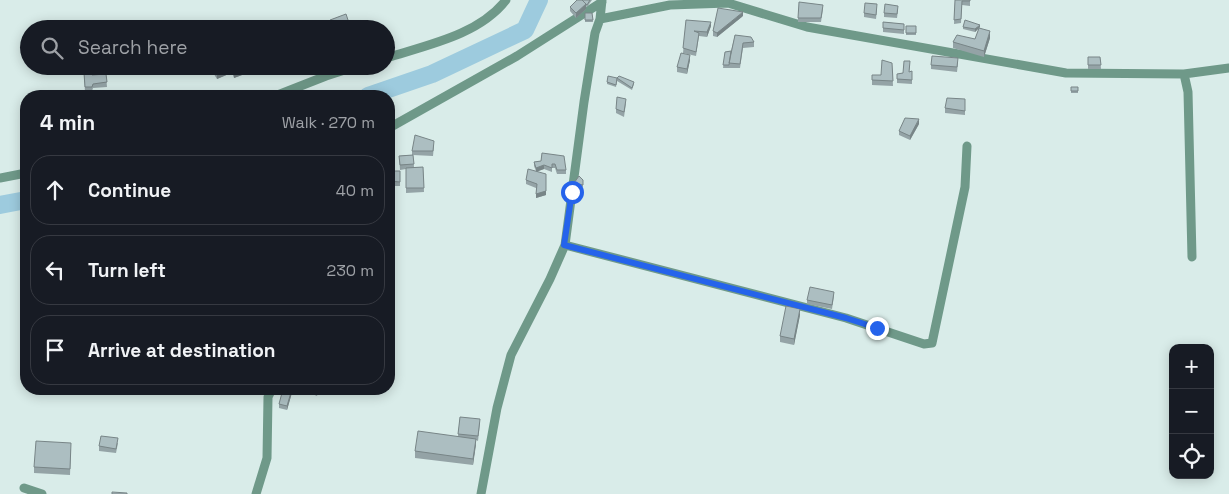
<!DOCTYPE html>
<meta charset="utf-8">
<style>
body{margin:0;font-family:"Space Grotesk",sans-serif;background:#242831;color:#f1f3f6}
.controls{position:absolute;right:15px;bottom:15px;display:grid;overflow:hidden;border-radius:10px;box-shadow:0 2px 12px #0003}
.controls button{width:45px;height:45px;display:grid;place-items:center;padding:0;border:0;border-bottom:1px solid #363941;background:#171b24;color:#f1f3f6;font:25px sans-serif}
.stop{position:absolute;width:15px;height:15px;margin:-11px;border:4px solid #2563eb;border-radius:50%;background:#fff}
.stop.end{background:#2563eb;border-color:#fff;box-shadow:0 1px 5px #0008}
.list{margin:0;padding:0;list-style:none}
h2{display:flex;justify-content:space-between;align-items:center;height:65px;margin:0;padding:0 20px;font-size:21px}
h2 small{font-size:16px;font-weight:400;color:#9ea1a6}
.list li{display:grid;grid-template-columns:32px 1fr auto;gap:15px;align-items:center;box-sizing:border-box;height:70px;margin:0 10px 10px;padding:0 10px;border:1px solid #363941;border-radius:20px}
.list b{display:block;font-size:19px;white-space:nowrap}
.list em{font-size:16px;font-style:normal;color:#9ea1a6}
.icon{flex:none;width:28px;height:28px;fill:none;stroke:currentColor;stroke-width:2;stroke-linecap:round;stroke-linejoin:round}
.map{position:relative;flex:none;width:1229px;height:494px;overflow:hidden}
.search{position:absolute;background:#171b24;box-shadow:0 2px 12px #0003;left:20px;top:20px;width:375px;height:55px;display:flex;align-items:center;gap:12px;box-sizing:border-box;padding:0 18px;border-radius:28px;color:#9ea1a6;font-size:19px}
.panel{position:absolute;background:#171b24;box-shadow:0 2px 12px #0003;left:20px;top:90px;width:375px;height:305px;border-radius:20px}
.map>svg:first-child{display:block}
</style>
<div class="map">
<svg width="1229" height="494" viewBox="0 0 1229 494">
<rect width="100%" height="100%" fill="#d9ece9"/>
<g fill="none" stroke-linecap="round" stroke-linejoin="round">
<path stroke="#9dcbde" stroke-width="18" d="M 368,96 L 432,74 L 525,30 L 539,0
M 0,205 L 26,200"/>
<path stroke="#6f9989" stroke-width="9" d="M 600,19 L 670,5 L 728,3 L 807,27 L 1066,73 L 1184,74 L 1188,92 L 1192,257
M 386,58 C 427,45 479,35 506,0
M 1184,74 L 1229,68
M 275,96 L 326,76 L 357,66
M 389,128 L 517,56 L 602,2
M 0,178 L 26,173
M 565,245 L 584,102 L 595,33 L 600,19 L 602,0
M 24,488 L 42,494
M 256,494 L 267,458 L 268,397 L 272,389
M 481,494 L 497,408 L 511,355 L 550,279 L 565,245 L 846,318 L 924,344 L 932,343 L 965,187 L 967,146"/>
</g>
<path fill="#94a3a6" d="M 577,0 L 592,0 L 587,7 L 586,6 L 586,9 L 576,18 L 570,11 L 570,7 Z
M 955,0 L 970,0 L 970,6 L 962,5 L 961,23 L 954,24 Z
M 823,9 L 821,22 L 798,22 L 798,18 Z
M 877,9 L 876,19 L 864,17 L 864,13 Z
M 898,10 L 897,18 L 884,17 L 884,13 Z
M 585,13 L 592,13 L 593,22 L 585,22 Z
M 743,16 L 717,37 L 713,36 L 713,31 Z
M 330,20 L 351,29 L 332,29 L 330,24 Z
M 686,20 L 711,26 L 707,37 L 699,36 L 696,56 L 683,53 Z
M 883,22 L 904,24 L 904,34 L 883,32 Z
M 906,26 L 916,26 L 916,35 L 906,35 Z
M 963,27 L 980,27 L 979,28 L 990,38 L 984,57 L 953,48 L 953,42 L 975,39 L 979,28 L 975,32 L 963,29 Z
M 735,35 L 754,42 L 754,47 L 743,48 L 740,68 L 723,68 L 725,52 L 731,51 Z
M 1088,57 L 1100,57 L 1101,69 L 1088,69 Z
M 690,60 L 687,74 L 677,72 L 677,67 Z
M 892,63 L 893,86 L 872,85 L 872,75 L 881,75 Z
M 958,63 L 957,72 L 931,69 L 931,65 Z
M 910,65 L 909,72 L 912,71 L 912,84 L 897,83 L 897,74 L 903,73 Z
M 175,66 L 195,66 L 195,67 L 176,71 Z
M 215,66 L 240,66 L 242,75 L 234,78 L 231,70 L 231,73 L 217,79 L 212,71 L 212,67 Z
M 100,69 L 107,72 L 106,75 L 107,87 L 93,88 L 92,91 L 85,92 L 84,73 L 92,75 L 101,74 Z
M 617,78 L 634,84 L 632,90 L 617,81 L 616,87 L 607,84 L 607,82 Z
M 1071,87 L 1078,87 L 1078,93 L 1071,93 Z
M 965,99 L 965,115 L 945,113 L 945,108 Z
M 626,103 L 624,117 L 616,113 L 616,109 Z
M 919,124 L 910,140 L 899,135 L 899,131 Z
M 434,145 L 433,156 L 413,155 L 414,167 L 423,167 L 424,192 L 406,193 L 406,169 L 400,170 L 399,156 L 412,155 L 412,151 Z
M 542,153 L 566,170 L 566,174 L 557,174 L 555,168 L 552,168 L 552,172 L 544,169 L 538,171 L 546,195 L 536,198 L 536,188 L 526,184 L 526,180 L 536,171 L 534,166 L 534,162 L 541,161 Z
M 389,171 L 400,171 L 400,186 L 389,186 Z
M 583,180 L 583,187 L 574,185 L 574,183 Z
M 389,199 L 393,199 L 393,216 L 389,216 Z
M 834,296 L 832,309 L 807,304 L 807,300 Z
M 800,315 L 794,345 L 780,342 L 780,336 Z
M 293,389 L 287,410 L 279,408 L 279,404 Z
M 311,389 L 319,389 L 317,396 L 310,393 Z
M 460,417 L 480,423 L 478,441 L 476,440 L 473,465 L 415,458 L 415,451 L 458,436 Z
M 118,443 L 116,453 L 99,451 L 99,446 Z
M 71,449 L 70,475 L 34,473 L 34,467 Z"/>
<path fill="#788587" d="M 586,4 L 586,9 L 576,18 L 576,13 Z
M 743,12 L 743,16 L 717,37 L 717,33 Z
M 711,22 L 711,26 L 707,37 L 707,32 Z
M 980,25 L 980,27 L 975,32 L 975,29 Z
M 990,31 L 990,38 L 984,57 L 984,51 Z
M 690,55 L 690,60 L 687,74 L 687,69 Z
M 149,66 L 157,66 L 146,69 L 146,67 Z
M 231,69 L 231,73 L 217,79 L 217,75 Z
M 242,71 L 242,75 L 234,78 L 234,74 Z
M 919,119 L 919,124 L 910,140 L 910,136 Z
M 544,165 L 544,169 L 536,172 L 536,168 Z
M 546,174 L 546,195 L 536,198 L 536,194 Z
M 800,309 L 800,315 L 794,345 L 794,339 Z
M 292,389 L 293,389 L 287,410 L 287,406 Z
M 476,439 L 476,445 L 473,465 L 473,459 Z"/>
<path fill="#acbec1" stroke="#788587" d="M 577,0 L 582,0 L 586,4 L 576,13 L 570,7 Z
M 582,0 L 590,0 L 587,5 Z
M 955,0 L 970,0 L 970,1 L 962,1 L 961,19 L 954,20 Z
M 799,2 L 823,5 L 821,18 L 798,18 Z
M 865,3 L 877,4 L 876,15 L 864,13 Z
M 885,4 L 898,6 L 897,14 L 884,13 Z
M 718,8 L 743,12 L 717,33 L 713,31 Z
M 585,13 L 592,13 L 593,20 L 585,20 Z
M 346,14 L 351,29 L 340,29 L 339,26 L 333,28 L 330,20 Z
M 686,20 L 711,22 L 707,32 L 694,31 L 699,33 L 696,52 L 683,48 Z
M 965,20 L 980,25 L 975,29 L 963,27 Z
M 253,21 L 257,29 L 247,29 L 245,25 Z
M 883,22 L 904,24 L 904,30 L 883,28 Z
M 906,26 L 916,26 L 916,33 L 906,33 Z
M 979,28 L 990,31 L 984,51 L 953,42 L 957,35 L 975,39 Z
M 735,35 L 751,37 L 754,42 L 743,43 L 740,64 L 729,63 Z
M 731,51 L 729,65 L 723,65 L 725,52 Z
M 681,53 L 690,55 L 687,69 L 677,67 Z
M 932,56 L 958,58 L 957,67 L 931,65 Z
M 1088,57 L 1100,57 L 1101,65 L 1088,65 Z
M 882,60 L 892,63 L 893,81 L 872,80 L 872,75 L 881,75 Z
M 904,61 L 910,61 L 909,72 L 912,71 L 912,80 L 897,79 L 897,74 L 903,73 Z
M 215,66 L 229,66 L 231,69 L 217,75 L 212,67 Z
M 231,66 L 240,66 L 242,71 L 234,74 Z
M 106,68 L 107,72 L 101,73 L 100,69 Z
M 92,72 L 92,75 L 106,74 L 107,82 L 93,84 L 92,87 L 85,87 L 84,73 Z
M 608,76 L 617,78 L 619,76 L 634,82 L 632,88 L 617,78 L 616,85 L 607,82 Z
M 1071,87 L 1078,87 L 1078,91 L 1071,91 Z
M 617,97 L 626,99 L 624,112 L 616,109 Z
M 947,98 L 965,99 L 965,111 L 945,108 Z
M 905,118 L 919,119 L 910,136 L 899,131 Z
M 415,135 L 434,141 L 433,151 L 412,151 Z
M 542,153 L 564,156 L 566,170 L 557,170 L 555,164 L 552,164 L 552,168 L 544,165 L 536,168 L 534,162 L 541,161 Z
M 413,155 L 414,164 L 400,165 L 399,156 Z
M 423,167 L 424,188 L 406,188 L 406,168 Z
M 528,169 L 546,174 L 546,191 L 536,194 L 537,184 L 526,180 Z
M 389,171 L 400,171 L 400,182 L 389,181 Z
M 579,176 L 583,180 L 583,185 L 574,183 Z
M 389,199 L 393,199 L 393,212 L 389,212 Z
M 810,287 L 834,292 L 832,305 L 807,300 Z
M 786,306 L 800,309 L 794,339 L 780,336 Z
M 283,389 L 292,389 L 287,406 L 279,404 Z
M 311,389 L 319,389 L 317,394 L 310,391 Z
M 460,417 L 480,419 L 478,436 L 458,434 Z
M 418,431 L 476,439 L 473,459 L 415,451 Z
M 101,436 L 118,438 L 116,449 L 99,446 Z
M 36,441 L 71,443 L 70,469 L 34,467 Z
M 112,492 L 127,493 L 127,494 L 112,494 Z"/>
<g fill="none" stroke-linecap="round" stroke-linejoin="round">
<path stroke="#2563eb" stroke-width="6" d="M 572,192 L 564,245 L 846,318 L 877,328"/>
</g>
</svg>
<div class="controls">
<button>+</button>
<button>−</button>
<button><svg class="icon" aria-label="locate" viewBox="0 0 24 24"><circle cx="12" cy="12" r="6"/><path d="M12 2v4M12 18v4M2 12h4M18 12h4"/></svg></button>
</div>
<div class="stop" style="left:572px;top:192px"></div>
<div class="stop end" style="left:877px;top:328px"></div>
<div class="search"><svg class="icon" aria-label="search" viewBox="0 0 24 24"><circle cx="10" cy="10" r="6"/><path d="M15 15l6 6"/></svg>Search here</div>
<section class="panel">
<h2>4 min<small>Walk · 270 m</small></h2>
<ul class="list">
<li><svg class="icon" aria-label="ahead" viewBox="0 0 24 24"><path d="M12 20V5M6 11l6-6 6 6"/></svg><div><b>Continue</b></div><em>40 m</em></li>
<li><svg class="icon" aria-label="left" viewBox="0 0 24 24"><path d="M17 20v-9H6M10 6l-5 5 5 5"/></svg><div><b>Turn left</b></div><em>230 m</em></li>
<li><svg class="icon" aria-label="arrive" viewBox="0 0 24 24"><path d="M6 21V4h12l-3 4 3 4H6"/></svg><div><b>Arrive at destination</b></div></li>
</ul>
</section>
</div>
